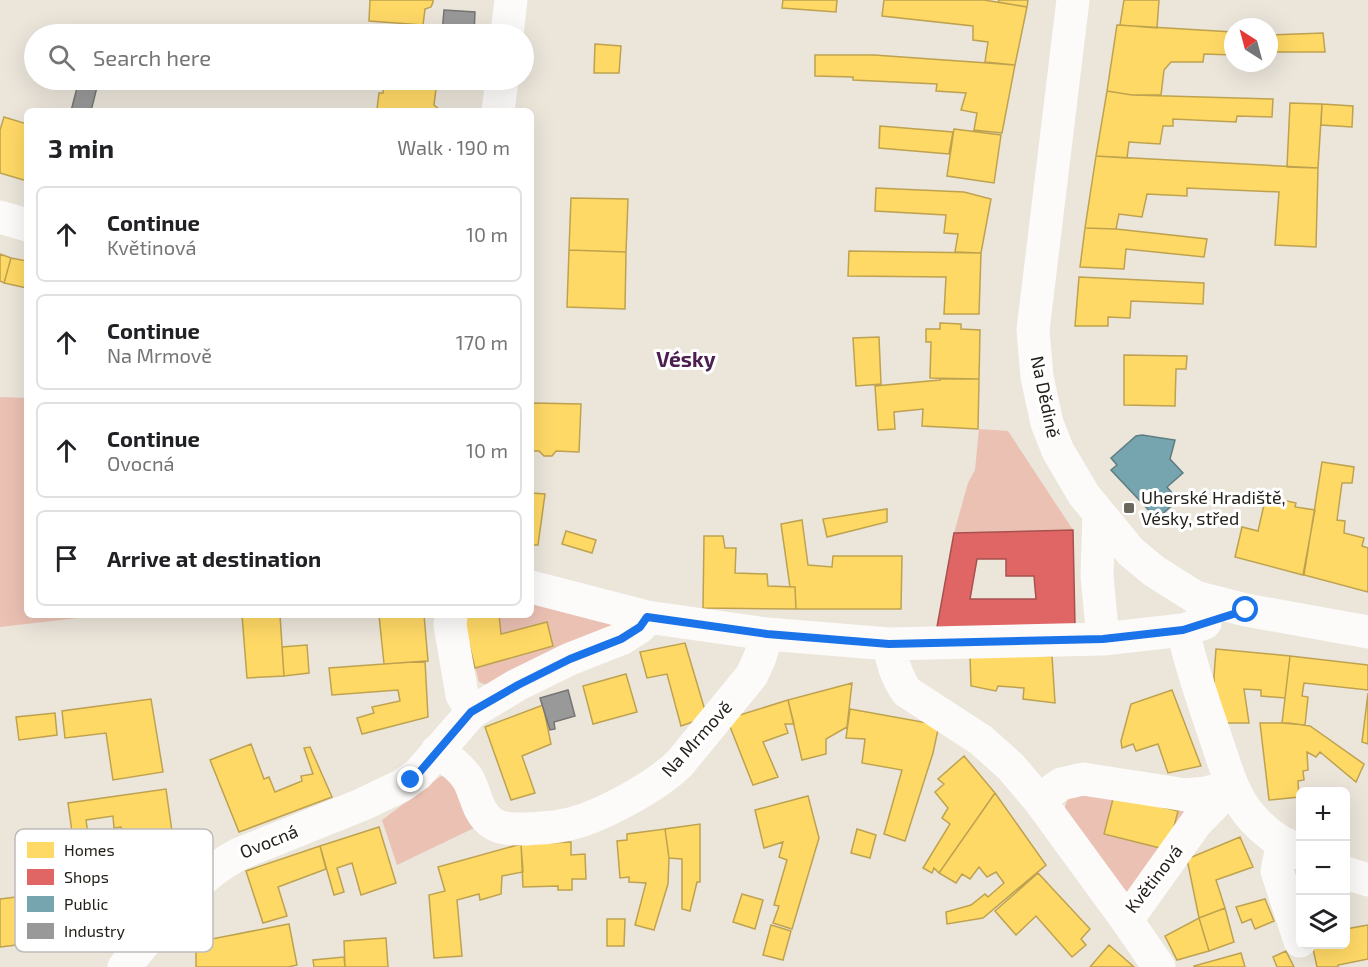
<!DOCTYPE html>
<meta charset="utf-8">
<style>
body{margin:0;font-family:"Exo 2",sans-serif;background:#f6f6f6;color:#202124}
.controls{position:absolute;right:18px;bottom:18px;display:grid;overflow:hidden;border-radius:9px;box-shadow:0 6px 24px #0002}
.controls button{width:54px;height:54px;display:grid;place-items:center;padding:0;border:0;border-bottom:2px solid #e0e0e0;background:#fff;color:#202124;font:30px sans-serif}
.compass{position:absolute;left:1224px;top:18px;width:54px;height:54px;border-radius:50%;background:#fff;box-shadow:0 6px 24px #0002;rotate:324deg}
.stop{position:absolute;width:18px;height:18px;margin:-14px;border:4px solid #1a73e8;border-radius:50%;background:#fff}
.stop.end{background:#1a73e8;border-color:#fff;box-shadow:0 2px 6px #0008}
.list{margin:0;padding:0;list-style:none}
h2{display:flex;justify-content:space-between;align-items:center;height:78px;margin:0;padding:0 24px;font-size:26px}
h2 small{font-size:20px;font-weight:400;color:#757577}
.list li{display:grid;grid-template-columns:39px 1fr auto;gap:18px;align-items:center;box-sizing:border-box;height:96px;margin:0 12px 12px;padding:0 12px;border:2px solid #e0e0e0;border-radius:9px}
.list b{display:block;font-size:22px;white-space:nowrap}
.list p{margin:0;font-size:20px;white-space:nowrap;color:#757577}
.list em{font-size:20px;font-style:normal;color:#757577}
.icon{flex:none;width:33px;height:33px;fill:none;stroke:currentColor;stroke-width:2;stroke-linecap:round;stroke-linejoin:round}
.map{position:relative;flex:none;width:1368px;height:967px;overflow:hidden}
.search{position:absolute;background:#fff;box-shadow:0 6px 24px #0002;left:24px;top:24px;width:510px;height:66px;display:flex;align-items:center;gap:15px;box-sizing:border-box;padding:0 21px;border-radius:33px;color:#757577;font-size:22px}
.panel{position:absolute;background:#fff;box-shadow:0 6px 24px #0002;left:24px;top:108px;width:510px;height:510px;border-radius:9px}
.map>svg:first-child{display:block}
</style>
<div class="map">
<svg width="1368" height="967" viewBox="0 0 1368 967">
<rect width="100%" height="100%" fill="#ebe5da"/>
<path fill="#ebc1b3" d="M 0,397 L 27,398 L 27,615 L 104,615 L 0,627 Z
M 979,429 L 1008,431 L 1073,530 L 954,533 L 968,483 L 975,470 Z
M 531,595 L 617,623 L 490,686 L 479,682 L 462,615 L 531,615 Z
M 441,776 L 450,779 L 474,828 L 397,865 L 382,820 Z
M 1090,788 L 1185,805 L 1191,811 L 1189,817 L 1170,840 L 1178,811 L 1114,795 L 1104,834 L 1168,850 C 1154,872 1147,899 1116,891 L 1067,824 C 1060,804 1069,791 1090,788 Z"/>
<path fill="#ffd966" stroke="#bea24f" stroke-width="1.5" d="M 370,0 L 433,0 L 433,2 L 431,7 L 425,9 L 423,25 L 369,21 Z
M 783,0 L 837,0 L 836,12 L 782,8 Z
M 884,0 L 984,0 L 1027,7 L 1015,65 L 985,62 L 988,42 L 973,40 L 973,26 L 882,16 Z
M 999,0 L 1028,0 L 1027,7 L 998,2 Z
M 1124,0 L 1159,0 L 1157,28 L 1120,25 Z
M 1117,25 L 1233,32 L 1233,55 L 1204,54 L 1203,62 L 1171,62 L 1164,70 L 1161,95 L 1132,95 L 1107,91 Z
M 1323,33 L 1325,52 L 1269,52 L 1269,35 Z
M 595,44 L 621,46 L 619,73 L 594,73 Z
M 815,55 L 874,55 L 1015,65 L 1002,133 L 974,130 L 977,113 L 961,110 L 966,93 L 936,91 L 937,84 L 853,80 L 853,77 L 815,76 Z
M 394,80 L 427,80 L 427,87 L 436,89 L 434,105 L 441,111 L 381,111 L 381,109 L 377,109 L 379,93 L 383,93 L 384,83 L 393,84 Z
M 1107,91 L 1132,95 L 1273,99 L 1272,117 L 1237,116 L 1236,122 L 1173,119 L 1173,126 L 1163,126 L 1160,144 L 1129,142 L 1127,158 L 1096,156 Z
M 1290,103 L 1322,104 L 1318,168 L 1287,167 Z
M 1322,104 L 1353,106 L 1352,127 L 1321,125 Z
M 4,117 L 27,124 L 27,181 L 0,173 L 0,130 Z
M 880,126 L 953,132 L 949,154 L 879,148 Z
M 954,129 L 1001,135 L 994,183 L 947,176 Z
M 1096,156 L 1318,168 L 1316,247 L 1275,245 L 1279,192 L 1187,188 L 1187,196 L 1147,194 L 1142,217 L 1119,214 L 1116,229 L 1085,228 Z
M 876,188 L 964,192 L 991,199 L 981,253 L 955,252 L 958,234 L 944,233 L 946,215 L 875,211 Z
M 571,198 L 628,199 L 626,252 L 569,250 Z
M 1085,228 L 1116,229 L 1207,239 L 1204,257 L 1126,249 L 1124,269 L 1080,267 Z
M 569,250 L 626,252 L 625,309 L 567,307 Z
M 849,251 L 981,253 L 979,314 L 944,314 L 946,277 L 848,276 Z
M 0,254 L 11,258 L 4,283 L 0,281 Z
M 11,258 L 27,261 L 27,288 L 4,283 Z
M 1079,277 L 1204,283 L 1203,304 L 1131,301 L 1130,318 L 1108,317 L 1108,326 L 1075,326 Z
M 940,323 L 961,324 L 961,329 L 980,330 L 979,379 L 930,378 L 931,342 L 926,342 L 926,329 L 940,329 Z
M 879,337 L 881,384 L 856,386 L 853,338 Z
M 1124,355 L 1187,356 L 1186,369 L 1176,369 L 1175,406 L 1124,405 Z
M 940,379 L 979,379 L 978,429 L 922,426 L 923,409 L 894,412 L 895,429 L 878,430 L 875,386 L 940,380 Z
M 533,403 L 581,404 L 579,452 L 556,451 L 552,456 L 544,456 L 539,451 L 532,451 Z
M 1322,462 L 1354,467 L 1352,483 L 1342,483 L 1337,520 L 1345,521 L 1344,533 L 1364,538 L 1362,546 L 1368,548 L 1368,592 L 1304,575 Z
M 531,493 L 545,494 L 538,545 L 531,545 Z
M 1266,496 L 1296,503 L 1295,507 L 1315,510 L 1303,575 L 1235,557 L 1242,527 L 1258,531 Z
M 887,509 L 887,522 L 827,537 L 823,519 Z
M 802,520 L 808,565 L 832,567 L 833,556 L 902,556 L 901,609 L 796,609 L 795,587 L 790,587 L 781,524 Z
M 566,531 L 596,540 L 592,553 L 562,544 Z
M 704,536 L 723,536 L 725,548 L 736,548 L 735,573 L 767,574 L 768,586 L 795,587 L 796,609 L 703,608 Z
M 242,615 L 280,615 L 284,676 L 247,678 Z
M 379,615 L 424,615 L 428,661 L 384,664 Z
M 462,615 L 499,615 L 501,634 L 547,622 L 553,646 L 475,668 Z
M 685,643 L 707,717 L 681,726 L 667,674 L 647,678 L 640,652 Z
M 307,645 L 309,673 L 284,676 L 282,647 Z
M 1216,649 L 1290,656 L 1285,698 L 1261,696 L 1261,690 L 1244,689 L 1249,723 L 1222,723 L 1215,696 L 1214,676 Z
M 970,656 L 1052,656 L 1055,703 L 1023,699 L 1024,688 L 998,686 L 996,691 L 971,686 Z
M 1290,656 L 1368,665 L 1368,690 L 1304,683 L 1302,696 L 1308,697 L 1305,725 L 1282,723 Z
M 425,661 L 428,717 L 362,734 L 357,718 L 374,713 L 372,707 L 400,701 L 398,690 L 332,695 L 329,668 Z
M 626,674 L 637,712 L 593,724 L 583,686 Z
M 852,683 L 847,727 L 826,739 L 826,754 L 802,760 L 788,700 Z
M 1172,690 L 1201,766 L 1168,773 L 1158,744 L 1136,751 L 1133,744 L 1122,748 L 1121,741 L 1131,704 Z
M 1368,693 L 1368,744 L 1362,742 Z
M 151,699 L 163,772 L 113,780 L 106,733 L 65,738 L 62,711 Z
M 788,700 L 794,724 L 785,724 L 788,733 L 763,742 L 778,777 L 753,785 L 727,719 Z
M 543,705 L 551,744 L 522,756 L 535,793 L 511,800 L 485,727 Z
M 850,709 L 939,725 L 933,753 L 905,841 L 884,834 L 902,770 L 862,763 L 865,739 L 846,738 Z
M 55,713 L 57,735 L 19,740 L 16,717 Z
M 1260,723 L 1289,723 L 1310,726 L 1364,764 L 1356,782 L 1320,752 L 1316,757 L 1307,752 L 1308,770 L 1303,771 L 1304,780 L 1298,781 L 1299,797 L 1269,800 Z
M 251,744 L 264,779 L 269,777 L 275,792 L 302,781 L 301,776 L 313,774 L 304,748 L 310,747 L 332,797 L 239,832 L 210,760 Z
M 964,756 L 995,793 L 939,873 L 934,868 L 932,873 L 923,868 L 950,824 L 942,818 L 948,808 L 935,792 L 944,784 L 938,779 Z
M 166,789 L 176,860 L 148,864 L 145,845 L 125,848 L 121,827 L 114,828 L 113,816 L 86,820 L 92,861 L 106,859 L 108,871 L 78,875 L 68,803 Z
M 995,793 L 1046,865 L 983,918 L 947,924 L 946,912 L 971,905 L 985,894 L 988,897 L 1004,883 L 996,872 L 987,877 L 979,867 L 970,879 L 962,874 L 956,883 L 939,873 Z
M 1114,795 L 1178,811 L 1168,850 L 1104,834 Z
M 808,796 L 819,838 L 792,929 L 773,923 L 779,906 L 774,905 L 787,860 L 779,857 L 783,842 L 764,848 L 755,810 Z
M 700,824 L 700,882 L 697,882 L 690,911 L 682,909 L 682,859 L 669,858 L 665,829 Z
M 379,827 L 396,883 L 361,895 L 352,863 L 337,868 L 344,892 L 334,895 L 320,846 Z
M 665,829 L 669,858 L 668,884 L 654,930 L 635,925 L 646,883 L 629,882 L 629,877 L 620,878 L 617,841 L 627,840 L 627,834 Z
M 857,829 L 876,835 L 870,858 L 851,853 Z
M 1240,837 L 1253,867 L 1216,880 L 1225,908 L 1199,918 L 1187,859 Z
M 571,842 L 571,855 L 585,854 L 586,879 L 572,879 L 572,890 L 558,890 L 558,886 L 523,887 L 521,844 Z
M 521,844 L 523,872 L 502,876 L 501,894 L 480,900 L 479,894 L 457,900 L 462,956 L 434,958 L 429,895 L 445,891 L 438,867 Z
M 320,846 L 326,869 L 278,887 L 287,916 L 263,923 L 246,871 Z
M 1038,873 L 1090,929 L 1081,939 L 1086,945 L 1072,957 L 1036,916 L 1016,935 L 995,911 Z
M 56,892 L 57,905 L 49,907 L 51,916 L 55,917 L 58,940 L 0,947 L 0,899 Z
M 742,894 L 763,900 L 755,929 L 733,922 Z
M 1265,899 L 1274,921 L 1255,929 L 1251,919 L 1242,923 L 1236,907 Z
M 1225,908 L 1234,942 L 1209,951 L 1199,918 Z
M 1199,918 L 1209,951 L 1177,960 L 1165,936 Z
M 607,919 L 625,919 L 624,946 L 607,946 Z
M 289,924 L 297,965 L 288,967 L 196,967 L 196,942 Z
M 771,925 L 791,931 L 783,960 L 763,955 Z
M 1368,925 L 1368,959 L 1338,965 L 1338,967 L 1317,967 L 1312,944 L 1346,944 L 1346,929 Z
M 386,938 L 388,967 L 345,967 L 344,941 Z
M 1109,945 L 1134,967 L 1090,967 Z
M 1286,951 L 1294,967 L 1277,967 L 1273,957 Z
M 1241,953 L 1245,967 L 1194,967 L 1194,966 Z
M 344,957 L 345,967 L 314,967 L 313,960 Z"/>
<path fill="#e06666" stroke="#a8514f" stroke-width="1.5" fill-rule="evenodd" d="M 1073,530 L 1075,626 L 937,627 L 954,533 ZM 977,559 L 1006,559 L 1006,576 L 1034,576 L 1036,599 L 970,599 Z"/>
<path fill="#76a5af" stroke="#5e7d82" stroke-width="1.5" d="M 1142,435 L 1175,440 L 1170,459 L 1183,473 L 1167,487 L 1178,500 L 1157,519 L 1111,470 L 1117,465 L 1111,458 L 1136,436 Z"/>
<path fill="#999" stroke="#767573" stroke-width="1.5" d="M 444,10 L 475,12 L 474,34 L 442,34 Z
M 79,80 L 98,83 L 91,111 L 71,111 Z
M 568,690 L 575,716 L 554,722 L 555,729 L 550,730 L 540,698 Z"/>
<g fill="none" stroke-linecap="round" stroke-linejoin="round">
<path stroke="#fcfbf9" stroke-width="33" d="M 1073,0 L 1033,330 L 1037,377 L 1047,423 L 1058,451 L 1084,495 L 1131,552 L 1154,571 L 1195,597 L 1246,610 L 1368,632
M 507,34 L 511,0
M 498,111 L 502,80
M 0,217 L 27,225
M 1099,513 L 1097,575 L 1103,639
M 531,587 L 647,617 L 767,634 L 889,644 L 1103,639 L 1183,630
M 451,615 L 450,625 L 462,695 L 472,712
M 1205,623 L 1183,630 C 1191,668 1204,703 1216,739 C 1225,765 1232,793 1249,814 C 1262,830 1282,844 1300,853
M 889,644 C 892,661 896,677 907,692 L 981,740 L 1011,767 L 1039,800 L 1126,919 L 1159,967
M 437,751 C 449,759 460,767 468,779 C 476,793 477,813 492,823 C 503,830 514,829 527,829 C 539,828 552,828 564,825 C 596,820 657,786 680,763 L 752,675 L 760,657 L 767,634
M 1039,800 L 1061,784 L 1083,779 L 1186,795 L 1206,793 L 1232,786
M 1286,844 L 1280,856 L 1277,871 L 1300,941
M 1346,873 L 1368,880
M 1126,919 L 1137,906 L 1196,823 L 1232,786
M 124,967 C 159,927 191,879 239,854 L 361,805 L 401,786 L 418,774 L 472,712 L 517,685 L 570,659 L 621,639 L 640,627 L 647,617"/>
</g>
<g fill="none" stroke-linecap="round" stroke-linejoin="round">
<path stroke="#1a73e8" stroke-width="8" d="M 411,780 L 418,774 L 471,712 L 518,685 L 570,659 L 621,639 L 640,627 L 647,617 L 767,634 L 889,644 L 1103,639 L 1183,630 L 1246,610"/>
</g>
<rect fill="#6a665d" stroke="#fff" stroke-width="2" x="1123" y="502" width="12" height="12" rx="3"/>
<g text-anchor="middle" stroke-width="6" stroke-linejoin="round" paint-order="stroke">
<g font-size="18" fill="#25211a" stroke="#fff">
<text transform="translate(1045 397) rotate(78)" y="6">Na Dědině</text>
<text transform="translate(697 739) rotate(-48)" y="6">Na Mrmově</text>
<text transform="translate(269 842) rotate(-22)" y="6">Ovocná</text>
<text transform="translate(1154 879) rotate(-52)" y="6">Květinová</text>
</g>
<g font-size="18" fill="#25211a" stroke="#fff" text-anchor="start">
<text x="1141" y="504">Uherské Hradiště,<tspan x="1141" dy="21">Vésky, střed</tspan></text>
</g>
<g font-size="21" font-weight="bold" fill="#4d1e50" stroke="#fff">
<text x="686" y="367">Vésky</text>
</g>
</g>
<rect x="15" y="829" width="198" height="123" rx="9" fill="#fff" stroke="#bebcba" stroke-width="1.5"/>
<rect x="27" y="842" width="27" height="16" fill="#ffd966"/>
<rect x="27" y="869" width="27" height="16" fill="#e06666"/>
<rect x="27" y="896" width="27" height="16" fill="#76a5af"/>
<rect x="27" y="923" width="27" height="16" fill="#999"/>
<g font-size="16" fill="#25211a">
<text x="64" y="856">Homes</text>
<text x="64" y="883">Shops</text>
<text x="64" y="910">Public</text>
<text x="64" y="937">Industry</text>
</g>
</svg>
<div class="controls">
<button>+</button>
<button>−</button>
<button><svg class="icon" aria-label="layers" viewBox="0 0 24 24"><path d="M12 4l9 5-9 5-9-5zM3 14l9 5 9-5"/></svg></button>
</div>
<svg class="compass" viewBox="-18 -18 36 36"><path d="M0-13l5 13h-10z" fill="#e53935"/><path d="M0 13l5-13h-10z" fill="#757577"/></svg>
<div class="stop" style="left:1246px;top:610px"></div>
<div class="stop end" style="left:411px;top:780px"></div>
<div class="search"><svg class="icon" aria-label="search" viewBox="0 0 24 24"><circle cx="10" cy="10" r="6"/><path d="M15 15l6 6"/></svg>Search here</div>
<section class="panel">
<h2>3 min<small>Walk · 190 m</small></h2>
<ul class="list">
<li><svg class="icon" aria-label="ahead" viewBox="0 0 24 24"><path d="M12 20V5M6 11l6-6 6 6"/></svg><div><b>Continue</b><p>Květinová</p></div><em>10 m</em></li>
<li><svg class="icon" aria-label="ahead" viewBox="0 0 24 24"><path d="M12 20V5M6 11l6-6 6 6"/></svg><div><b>Continue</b><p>Na Mrmově</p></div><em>170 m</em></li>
<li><svg class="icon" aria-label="ahead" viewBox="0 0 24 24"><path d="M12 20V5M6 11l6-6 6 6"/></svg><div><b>Continue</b><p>Ovocná</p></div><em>10 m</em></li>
<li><svg class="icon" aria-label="arrive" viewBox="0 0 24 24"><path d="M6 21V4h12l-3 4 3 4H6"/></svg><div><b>Arrive at destination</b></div></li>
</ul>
</section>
</div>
